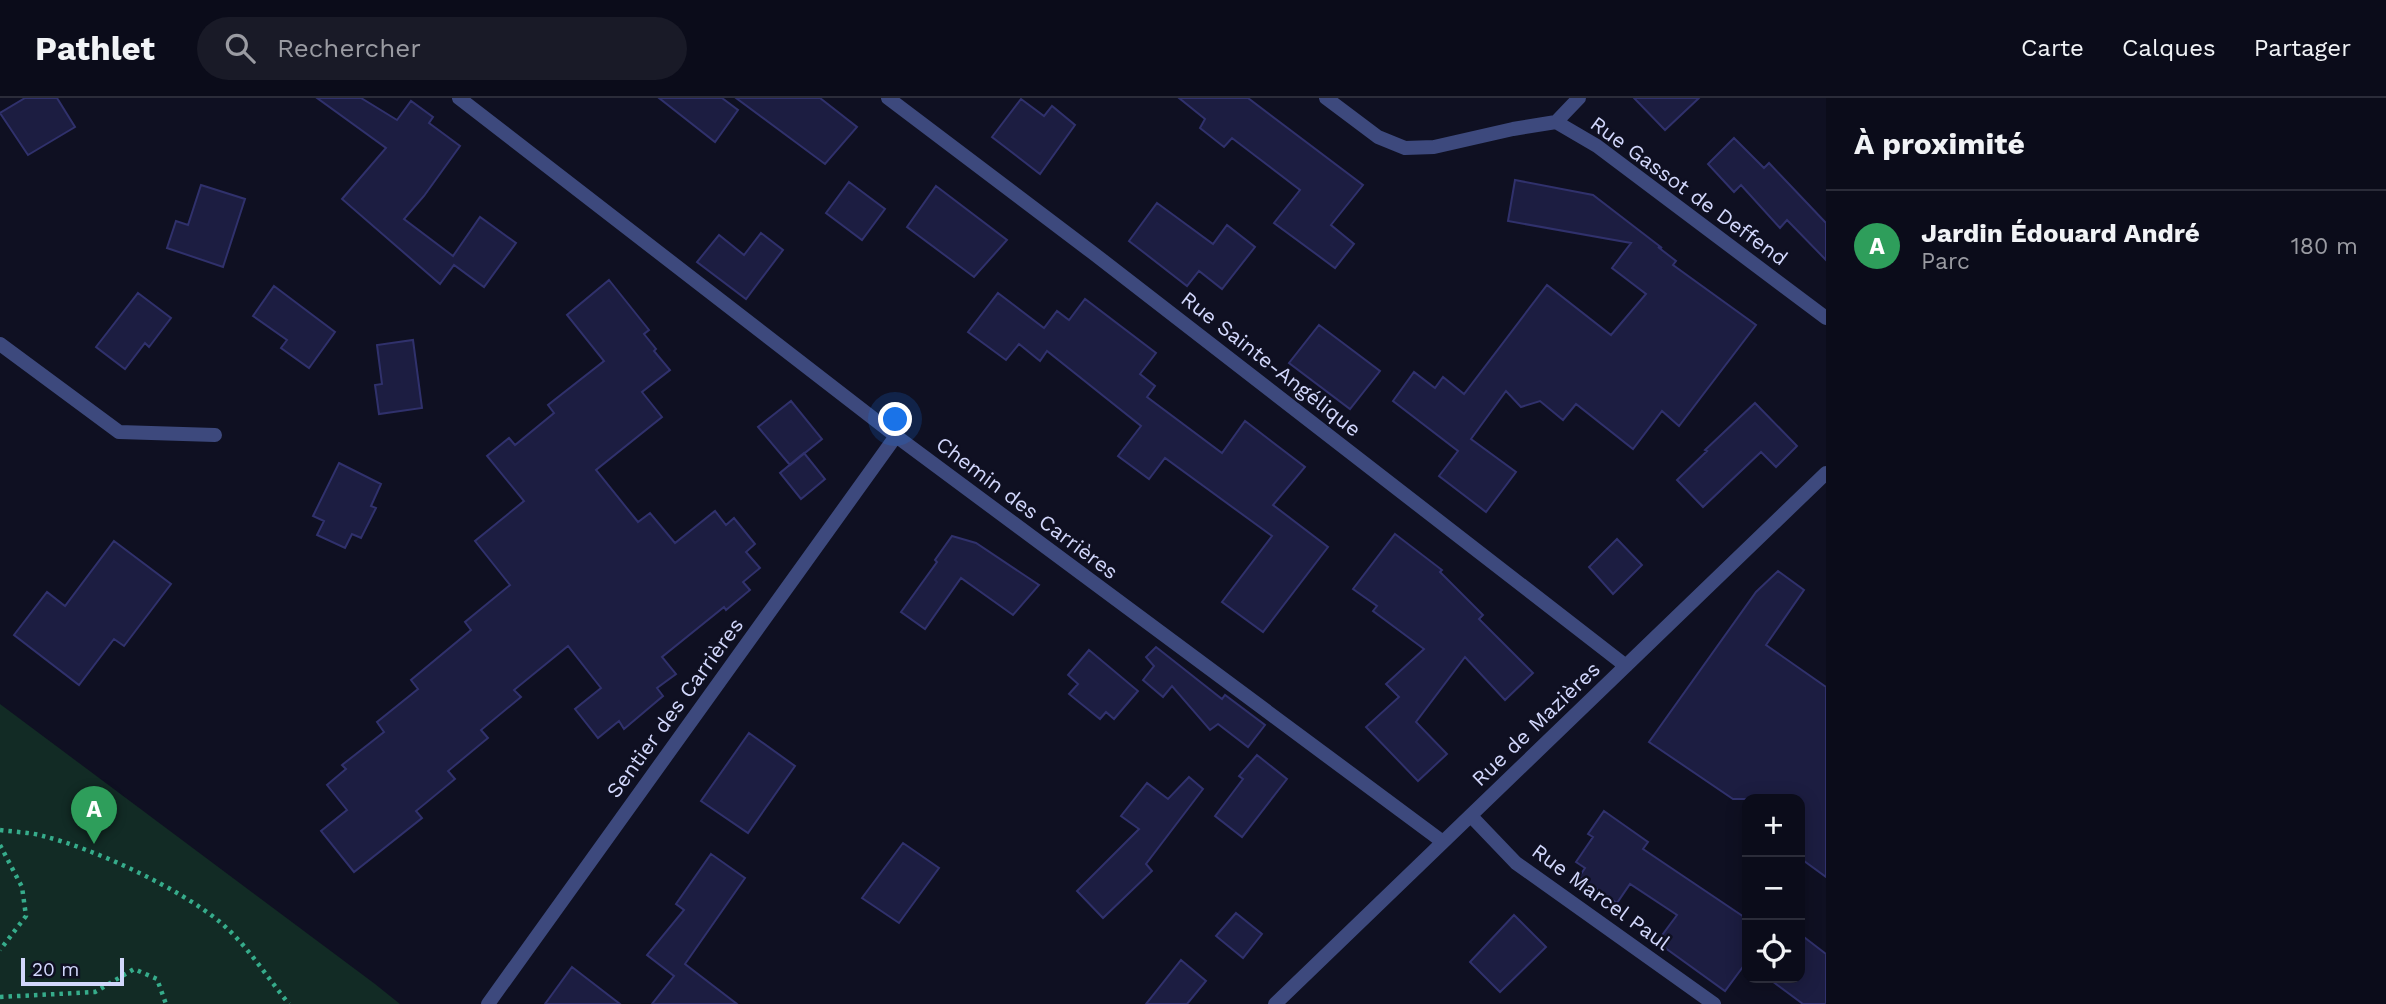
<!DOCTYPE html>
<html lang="fr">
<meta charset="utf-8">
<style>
body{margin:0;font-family:"Work Sans",sans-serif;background:#191a27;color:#f1f3f6}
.controls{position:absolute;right:21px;bottom:21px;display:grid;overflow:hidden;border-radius:14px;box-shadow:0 4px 18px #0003}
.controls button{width:63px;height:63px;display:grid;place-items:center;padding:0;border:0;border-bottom:2px solid #2b2c39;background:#0b0c1a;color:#f1f3f6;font:35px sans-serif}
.scale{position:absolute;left:21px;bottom:18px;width:103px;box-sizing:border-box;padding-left:7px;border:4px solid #d2d7fc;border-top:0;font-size:19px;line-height:24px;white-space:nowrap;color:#d2d7fc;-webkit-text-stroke:5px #0f1022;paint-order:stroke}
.you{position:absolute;left:896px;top:322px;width:24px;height:24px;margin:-18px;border:5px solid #fff;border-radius:50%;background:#1a73e8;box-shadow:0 0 0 10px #1a73e833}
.badge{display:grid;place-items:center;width:46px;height:46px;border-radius:50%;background:#0febd1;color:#fff;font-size:23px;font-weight:700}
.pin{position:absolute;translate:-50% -58px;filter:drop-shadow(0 2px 4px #0008)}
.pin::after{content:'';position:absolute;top:37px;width:24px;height:21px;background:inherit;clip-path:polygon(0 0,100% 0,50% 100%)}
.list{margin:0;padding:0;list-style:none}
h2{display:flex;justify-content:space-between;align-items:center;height:91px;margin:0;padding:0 28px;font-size:30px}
h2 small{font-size:23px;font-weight:400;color:#9a9ba2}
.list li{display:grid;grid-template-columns:46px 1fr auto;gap:21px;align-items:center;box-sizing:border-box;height:112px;padding:0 28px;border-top:2px solid #2b2c39}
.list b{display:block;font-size:26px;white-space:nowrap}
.list p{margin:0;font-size:23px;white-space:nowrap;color:#9a9ba2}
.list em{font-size:23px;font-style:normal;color:#9a9ba2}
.icon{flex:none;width:38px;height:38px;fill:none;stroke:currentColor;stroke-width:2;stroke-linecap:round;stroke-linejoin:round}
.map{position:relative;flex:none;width:1826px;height:906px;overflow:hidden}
header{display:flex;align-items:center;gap:42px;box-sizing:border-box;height:98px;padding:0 35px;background:#0b0c1a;border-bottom:2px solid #2b2c39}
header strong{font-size:33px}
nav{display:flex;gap:38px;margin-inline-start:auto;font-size:24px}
.search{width:490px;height:63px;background:#191a27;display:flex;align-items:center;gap:18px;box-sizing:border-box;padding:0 24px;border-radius:38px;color:#9a9ba2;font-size:26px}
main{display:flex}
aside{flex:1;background:#0b0c1a}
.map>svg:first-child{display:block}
</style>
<header>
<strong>Pathlet</strong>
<div class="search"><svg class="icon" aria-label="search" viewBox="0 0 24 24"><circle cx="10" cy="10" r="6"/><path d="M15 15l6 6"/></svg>Rechercher</div>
<nav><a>Carte</a><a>Calques</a><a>Partager</a></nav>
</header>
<main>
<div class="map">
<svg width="1826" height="906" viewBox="0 0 1826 906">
<rect width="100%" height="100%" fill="#0f1022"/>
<path fill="#122b25" d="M 0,606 L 375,886 L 400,906 L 0,906 Z"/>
<path fill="#1c1d41" stroke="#30316c" stroke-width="2" d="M 25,0 L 57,0 L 75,29 L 28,57 L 0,15 Z
M 317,0 L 361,0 L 397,22 L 411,3 L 433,19 L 429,25 L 460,48 L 424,98 L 404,121 L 453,158 L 480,119 L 516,145 L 484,189 L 454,167 L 440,186 L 342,101 L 386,50 Z
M 659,0 L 722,0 L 738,12 L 715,44 Z
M 736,0 L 820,0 L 857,29 L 825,66 Z
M 1179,0 L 1248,0 L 1363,87 L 1331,127 L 1354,146 L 1335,170 L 1274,125 L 1300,92 L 1232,40 L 1224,49 L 1200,30 L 1205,21 Z
M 1634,0 L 1699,0 L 1665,32 Z
M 1021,1 L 1044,18 L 1052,8 L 1075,27 L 1040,76 L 992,39 Z
M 1734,40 L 1764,70 L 1769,65 L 1826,125 L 1826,162 L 1787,122 L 1780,130 L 1741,87 L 1734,94 L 1708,66 Z
M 1515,82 L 1593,97 L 1662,150 L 1658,149 L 1676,163 L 1673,167 L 1756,227 L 1679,328 L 1662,313 L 1633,351 L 1576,306 L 1563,322 L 1540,303 L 1521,309 L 1506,293 L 1471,341 L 1516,374 L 1486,414 L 1439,378 L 1458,353 L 1393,303 L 1414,274 L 1435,290 L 1443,279 L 1464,296 L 1547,187 L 1611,237 L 1646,196 L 1612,170 L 1631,145 L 1508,123 Z
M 849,84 L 885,111 L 862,142 L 826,115 Z
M 201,87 L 245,101 L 223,169 L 167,150 L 176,123 L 188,127 Z
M 936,88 L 1007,142 L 974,179 L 907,129 Z
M 1157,105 L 1213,146 L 1227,127 L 1255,149 L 1222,191 L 1199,173 L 1187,188 L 1129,143 Z
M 761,135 L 783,152 L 746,201 L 697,164 L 719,137 L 744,157 Z
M 609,182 L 649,232 L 644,236 L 656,251 L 654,253 L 670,272 L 642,294 L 662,319 L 596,372 L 638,424 L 650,415 L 675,445 L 715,413 L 726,427 L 734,420 L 755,446 L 746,454 L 760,470 L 743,484 L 750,492 L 726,512 L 724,509 L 662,559 L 676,576 L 657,590 L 663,598 L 624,631 L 619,623 L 598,640 L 575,611 L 601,590 L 568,548 L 514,592 L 521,599 L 481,632 L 488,640 L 448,673 L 455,681 L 416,713 L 422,720 L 354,774 L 321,733 L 347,712 L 327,687 L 346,671 L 342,667 L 384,634 L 377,624 L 418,591 L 411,582 L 471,532 L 465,524 L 510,487 L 475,443 L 524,403 L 487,358 L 509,340 L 515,347 L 554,315 L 548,307 L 604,263 L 567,217 Z
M 274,188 L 335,234 L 309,270 L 281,250 L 287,242 L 253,218 Z
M 138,195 L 171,220 L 149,249 L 145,245 L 125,271 L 96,249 Z
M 998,195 L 1044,230 L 1057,213 L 1069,222 L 1085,201 L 1156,255 L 1140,276 L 1155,288 L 1147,299 L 1222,355 L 1245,323 L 1305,369 L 1273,407 L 1328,449 L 1263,534 L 1222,504 L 1272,438 L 1165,360 L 1149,381 L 1118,358 L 1141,328 L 1047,253 L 1040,263 L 1019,246 L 1006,262 L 968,234 Z
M 1319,227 L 1380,273 L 1350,311 L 1289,265 Z
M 413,242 L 422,310 L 379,316 L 375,287 L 382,286 L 377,247 Z
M 791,303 L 822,341 L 790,367 L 758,329 Z
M 1755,305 L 1797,348 L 1776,369 L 1761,354 L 1703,409 L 1677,382 L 1707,353 L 1705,352 Z
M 804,355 L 825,381 L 801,401 L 780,375 Z
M 339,365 L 381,386 L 371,408 L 376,410 L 361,440 L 352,436 L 345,450 L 317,437 L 324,423 L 313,418 Z
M 1395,436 L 1442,472 L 1440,474 L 1483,517 L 1479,521 L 1533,575 L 1505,602 L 1465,559 L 1416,624 L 1447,656 L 1418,683 L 1366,629 L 1399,599 L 1386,586 L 1424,551 L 1373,513 L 1377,508 L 1353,491 Z
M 952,438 L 976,445 L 1039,487 L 1013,517 L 961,480 L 925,531 L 901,514 L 937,464 L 935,462 Z
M 1617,441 L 1642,467 L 1613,496 L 1589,469 Z
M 114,443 L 171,486 L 124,548 L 114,541 L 79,587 L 14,537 L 47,494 L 65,508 Z
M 1778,473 L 1804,492 L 1766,547 L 1826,589 L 1826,779 L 1800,760 L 1800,701 L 1733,701 L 1649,644 L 1756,494 Z
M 1156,549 L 1222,601 L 1225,597 L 1265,627 L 1248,649 L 1218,626 L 1210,632 L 1172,588 L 1163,599 L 1143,582 L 1154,568 L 1146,559 Z
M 1089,552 L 1138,593 L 1114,621 L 1106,614 L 1100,621 L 1069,596 L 1078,586 L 1068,577 Z
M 749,635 L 795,668 L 748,735 L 701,703 Z
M 1257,657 L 1287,681 L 1242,739 L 1215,718 L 1243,681 L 1239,678 Z
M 1189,679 L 1203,691 L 1146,766 L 1152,773 L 1103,820 L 1077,793 L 1139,731 L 1121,718 L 1147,685 L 1168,701 Z
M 1604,713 L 1648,744 L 1643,751 L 1747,821 L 1747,867 L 1745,866 L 1725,893 L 1657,844 L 1677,817 L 1630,786 L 1617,805 L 1579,779 L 1585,770 L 1576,764 L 1593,739 L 1588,736 Z
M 903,745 L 939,770 L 899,825 L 862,800 Z
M 711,756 L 745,780 L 685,866 L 737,906 L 652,906 L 674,878 L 647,857 L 684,812 L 676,806 Z
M 1236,815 L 1262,836 L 1243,860 L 1216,838 Z
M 1514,817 L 1546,849 L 1500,894 L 1470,864 Z
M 1800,836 L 1826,856 L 1826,906 L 1803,906 L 1768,880 L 1800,880 Z
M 1181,862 L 1206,883 L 1187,906 L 1146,906 Z
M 572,869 L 620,906 L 545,906 Z"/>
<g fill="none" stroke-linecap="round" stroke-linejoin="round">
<path stroke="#36ac8b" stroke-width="4.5" stroke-dasharray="3.5 5" stroke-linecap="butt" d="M 0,732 C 14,734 29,734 43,738 C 95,751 179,790 220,824 C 248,848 266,878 289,906
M 0,747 L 22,789 L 26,818 L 0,852
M 0,899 L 95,894 L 134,871 L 157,881 L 166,906"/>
<path stroke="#3d497d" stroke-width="14" d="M 459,0 L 896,338 L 1443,744
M 888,0 L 1093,155 L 1626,568
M 1326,0 L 1378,39 L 1405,50 L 1434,49 L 1513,31 L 1556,24 L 1597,48 L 1826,220
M 1556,24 L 1579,0
M 0,246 L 119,334 L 215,337
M 1471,718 L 1516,765 L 1714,906
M 488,906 L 896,338
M 1275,906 L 1826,375"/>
</g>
<g text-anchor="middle" stroke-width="5" stroke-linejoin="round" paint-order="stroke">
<g font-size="21" fill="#d2d7fc" stroke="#0f1022">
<text transform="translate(1689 93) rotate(36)" y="7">Rue Gassot de Deffend</text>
<text transform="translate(1271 266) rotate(38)" y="7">Rue Sainte-Angélique</text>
<text transform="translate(1027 410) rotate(37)" y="7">Chemin des Carrières</text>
<text transform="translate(675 610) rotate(-54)" y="7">Sentier des Carrières</text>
<text transform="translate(1536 626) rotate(-44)" y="7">Rue de Mazières</text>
<text transform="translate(1601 799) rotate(36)" y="7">Rue Marcel Paul</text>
</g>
</g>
</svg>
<div class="controls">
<button>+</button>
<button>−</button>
<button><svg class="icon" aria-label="locate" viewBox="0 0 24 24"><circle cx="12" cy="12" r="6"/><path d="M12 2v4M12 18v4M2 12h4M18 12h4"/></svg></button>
</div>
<div class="scale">20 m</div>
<div class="you"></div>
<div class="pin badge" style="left:94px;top:746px;background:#2e9e5b">A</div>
</div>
<aside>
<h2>À proximité<small></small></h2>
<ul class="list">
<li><span class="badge" style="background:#2e9e5b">A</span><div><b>Jardin Édouard André</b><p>Parc</p></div><em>180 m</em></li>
</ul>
</aside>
</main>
